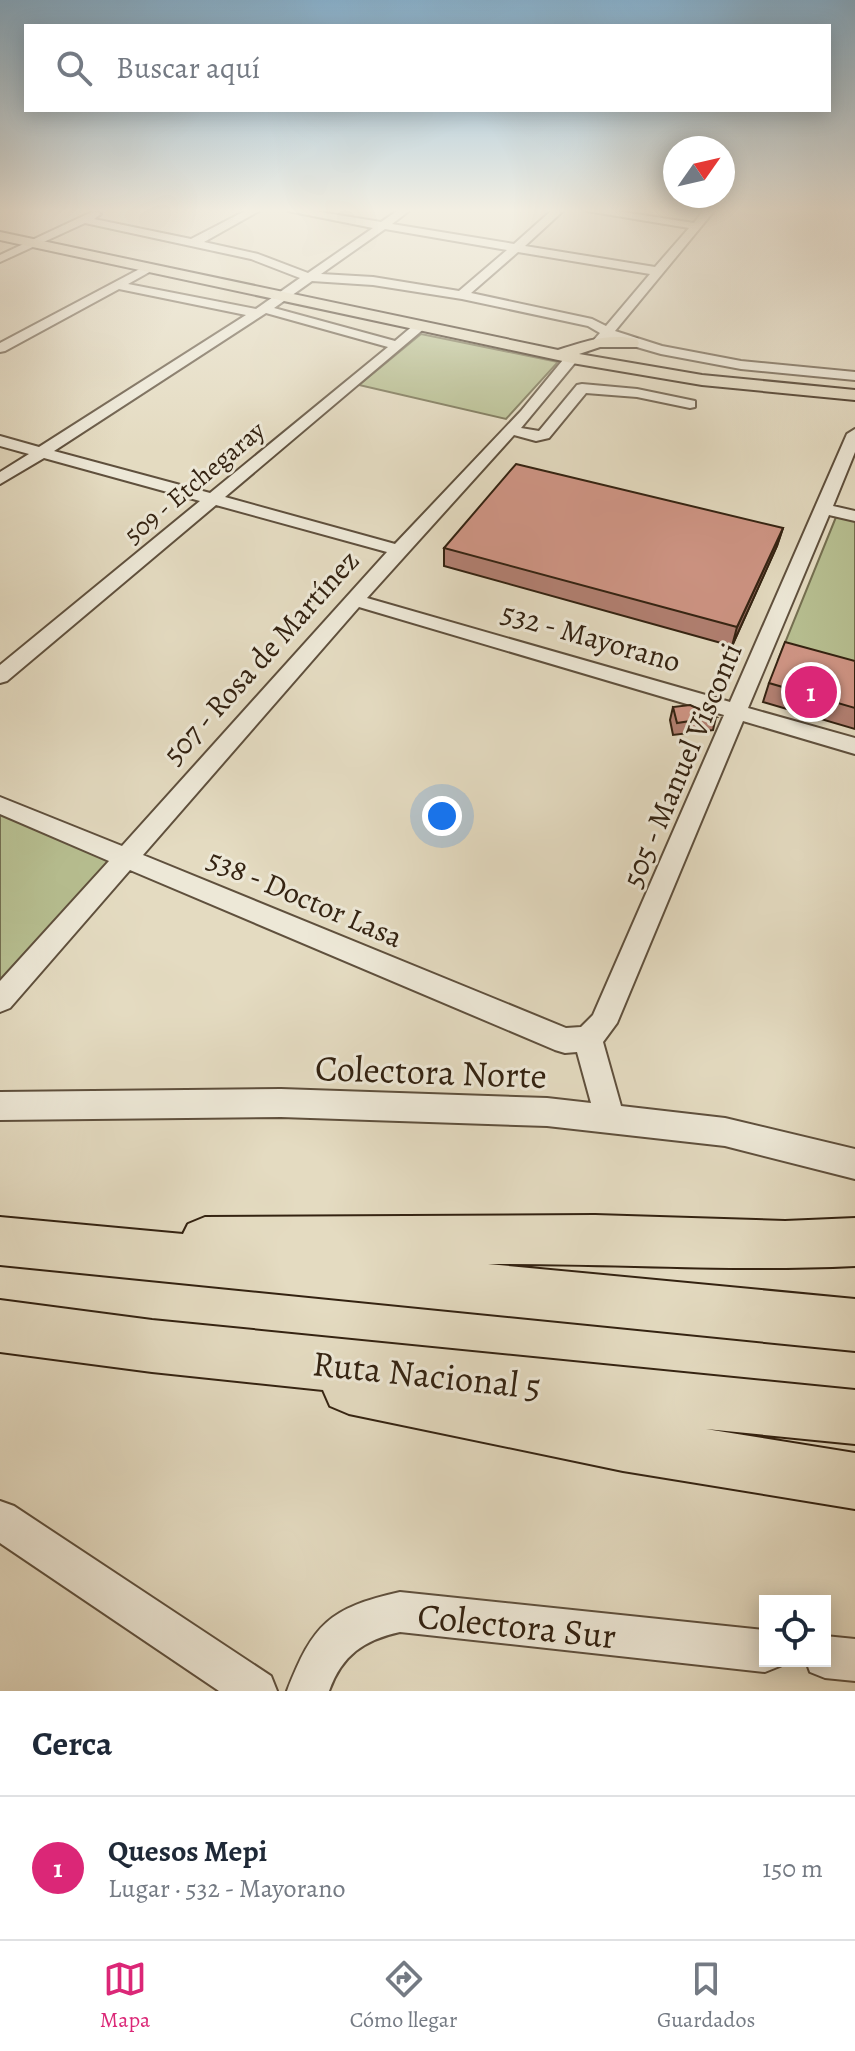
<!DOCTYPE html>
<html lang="es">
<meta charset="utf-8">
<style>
body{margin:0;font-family:Alegreya,serif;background:#f6f6f7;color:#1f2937}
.controls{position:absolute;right:24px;bottom:24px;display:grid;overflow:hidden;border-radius:0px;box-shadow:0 4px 20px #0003}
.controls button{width:72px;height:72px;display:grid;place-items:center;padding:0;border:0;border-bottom:2px solid #e0e1e3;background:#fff;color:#1f2937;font:40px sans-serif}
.compass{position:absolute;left:663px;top:136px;width:72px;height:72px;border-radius:50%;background:#fff;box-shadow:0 4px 20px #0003;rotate:56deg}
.you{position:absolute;left:442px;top:816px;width:28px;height:28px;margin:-20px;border:6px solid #fff;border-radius:50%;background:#1a73e8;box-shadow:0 0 0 12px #1a73e833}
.badge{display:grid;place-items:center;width:52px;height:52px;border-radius:50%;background:#db2777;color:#fff;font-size:26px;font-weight:700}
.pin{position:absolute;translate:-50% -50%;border:4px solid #fff;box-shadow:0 2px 8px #0006}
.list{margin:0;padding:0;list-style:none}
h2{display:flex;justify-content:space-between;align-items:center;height:104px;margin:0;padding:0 32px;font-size:34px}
h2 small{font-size:26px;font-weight:400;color:#747a83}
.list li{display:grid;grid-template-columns:52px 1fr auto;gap:24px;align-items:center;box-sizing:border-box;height:144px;padding:0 32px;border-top:2px solid #e0e1e3}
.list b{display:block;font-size:30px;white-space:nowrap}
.list p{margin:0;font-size:26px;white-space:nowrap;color:#747a83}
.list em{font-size:26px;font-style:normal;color:#747a83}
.icon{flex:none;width:44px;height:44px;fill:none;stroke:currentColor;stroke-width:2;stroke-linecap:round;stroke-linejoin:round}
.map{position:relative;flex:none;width:855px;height:1691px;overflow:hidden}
.search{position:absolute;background:#fff;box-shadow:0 4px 20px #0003;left:24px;right:24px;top:24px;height:88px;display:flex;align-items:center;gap:20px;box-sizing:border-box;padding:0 28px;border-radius:0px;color:#747a83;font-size:30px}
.sheet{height:248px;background:#fff}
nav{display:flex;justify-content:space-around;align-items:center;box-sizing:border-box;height:112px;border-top:2px solid #e0e1e3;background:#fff;font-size:22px;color:#747a83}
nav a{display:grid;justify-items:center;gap:4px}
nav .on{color:#db2777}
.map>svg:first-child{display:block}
</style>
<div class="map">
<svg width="855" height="1691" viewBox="0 0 855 1691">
<rect width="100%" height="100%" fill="#e4dbc1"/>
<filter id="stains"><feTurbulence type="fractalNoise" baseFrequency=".0025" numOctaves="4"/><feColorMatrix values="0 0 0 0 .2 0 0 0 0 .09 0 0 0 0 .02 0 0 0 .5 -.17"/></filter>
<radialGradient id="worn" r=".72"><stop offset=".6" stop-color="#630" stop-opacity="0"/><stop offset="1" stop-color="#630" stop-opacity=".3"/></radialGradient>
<path fill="#b7bf91" stroke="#757051" stroke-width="2" d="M 421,334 L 558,362 L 506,419 L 359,385 Z
M 836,517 L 855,521 L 855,681 L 778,660 Z
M 0,812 L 113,858 L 0,980 Z"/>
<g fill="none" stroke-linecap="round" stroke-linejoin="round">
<g stroke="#5f503d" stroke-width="4">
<path id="minor" d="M 94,211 L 101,214 L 94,219 L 191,239 L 245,211 L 259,211 L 204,242 L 258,254 L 308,273 L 373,228 L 288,211 L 314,211 L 381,222 L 397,211 L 409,211 L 392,224 L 514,244 L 551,211 L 563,211 L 525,246 L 655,267 L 689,228 L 587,211 L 616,211 L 694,223 L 703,211 L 714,211 L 615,331 L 662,346 L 741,361 L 855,372 L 855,380 L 741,369 L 661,354 L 609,339 L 599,346 L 592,342 L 600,333 L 588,326 L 462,299 L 373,285 L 312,281 L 274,308 L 395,341 L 415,324 L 426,327 L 225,497 L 395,544 L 521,411 L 567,355 L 579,358 L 521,428 L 539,431 L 577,385 L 582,384 L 637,389 L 695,401 L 695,407 L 690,408 L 637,397 L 586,393 L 549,438 L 536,441 L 514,435 L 367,598 L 730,702 L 847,434 L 855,429 L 855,452 L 833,506 L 855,511 L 855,521 L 829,515 L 748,708 L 855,738 L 855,754 L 743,721 L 617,1023 L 603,1042 L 621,1106 L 725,1118 L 855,1149 L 855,1179 L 725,1146 L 547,1126 L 281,1117 L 0,1120 L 0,1092 L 281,1089 L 547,1098 L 591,1103 L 577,1052 L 565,1053 L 555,1050 L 130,870 L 10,1008 L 0,1012 L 0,981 L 109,861 L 0,814 L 0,797 L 122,846 L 387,552 L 216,505 L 7,681 L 0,683 L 0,665 L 200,501 L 44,458 L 0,484 L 0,472 L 29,454 L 0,446 L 0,436 L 39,447 L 246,315 L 119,289 L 5,351 L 0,352 L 0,343 L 149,264 L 153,266 L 153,270 L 128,284 L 256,309 L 300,278 L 251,259 L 85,223 L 0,262 L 0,255 ZM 385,229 L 507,250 L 459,291 L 373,277 L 321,274 ZM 518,252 L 650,274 L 606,326 L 592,319 L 471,293 ZM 266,313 L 388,347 L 210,493 L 54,451 ZM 359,607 L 724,715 L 593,1015 L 581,1027 L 566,1028 L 143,855 Z
M 0,1501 L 14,1506 L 271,1676 L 277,1691 L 219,1691 L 0,1543 Z
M 400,1592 L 765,1630 L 765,1661 L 781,1661 L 780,1666 L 765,1672 L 400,1632 C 364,1640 342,1655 329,1691 L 287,1691 C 313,1624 329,1608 400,1592 Z
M 825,1636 L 855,1639 L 855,1681 L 825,1678 L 810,1672 L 806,1661 L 825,1661 Z"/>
</g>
<g stroke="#321" stroke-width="4">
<path id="major" d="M 0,232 L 558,350 C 585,341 609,333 637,339 L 639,343 L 637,347 L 600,347 L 579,354 L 702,375 L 855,390 L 855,400 L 702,385 L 572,363 L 0,240 Z"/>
</g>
<g stroke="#321" stroke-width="4">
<path id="highway" d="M 595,1215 L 785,1221 L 855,1218 L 855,1266 C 733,1272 610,1263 488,1264 L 855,1299 L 855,1351 L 0,1265 L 0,1217 L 183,1234 L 188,1224 L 205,1217 Z
M 0,1300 L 152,1320 L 855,1390 L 855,1444 L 706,1429 L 855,1453 L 855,1509 L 623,1471 L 349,1414 L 330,1406 L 323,1390 L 152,1372 L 0,1352 Z"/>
</g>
<use href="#minor" fill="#ede8d7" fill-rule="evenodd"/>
<use href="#major" fill="#e4dbc1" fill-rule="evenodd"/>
<use href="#highway" fill="#e4dbc1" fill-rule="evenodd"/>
</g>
<path fill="#b28072" stroke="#321" stroke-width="2" d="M 783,528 L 777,546 L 732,646 L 444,566 L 444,548 Z
M 855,661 L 855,729 L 763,702 L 769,683 Z
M 673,707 L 716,717 L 713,730 L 673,735 L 670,720 Z"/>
<path fill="#91685d" stroke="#321" stroke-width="2" d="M 783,528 L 777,546 L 732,646 L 737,627 Z"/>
<path fill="#cf9585" stroke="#321" stroke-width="2" d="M 516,464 L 783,528 L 737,627 L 444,548 Z
M 785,642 L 855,661 L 855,708 L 769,683 Z
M 690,705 L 716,717 L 677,723 L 673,707 Z"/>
<linearGradient id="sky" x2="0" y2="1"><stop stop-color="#88b6d6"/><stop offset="0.47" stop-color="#f3efe3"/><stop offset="1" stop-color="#f3efe3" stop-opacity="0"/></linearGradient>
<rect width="855" height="448" fill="url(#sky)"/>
<g text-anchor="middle" stroke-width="6" stroke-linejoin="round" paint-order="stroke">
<g font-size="26" fill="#321" stroke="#ede8d7">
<text transform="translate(194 482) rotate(-40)" y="9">509 - Etchegaray</text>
</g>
<g font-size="30" fill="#321" stroke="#ede8d7">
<text transform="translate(591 637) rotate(16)" y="10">532 - Mayorano</text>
<text transform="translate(261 657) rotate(-48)" y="10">507 - Rosa de Martínez</text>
<text transform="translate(682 765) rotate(-67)" y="10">505 - Manuel Visconti</text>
<text transform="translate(305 898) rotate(23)" y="10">538 - Doctor Lasa</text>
</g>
<g font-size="36" fill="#321" stroke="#ede8d7">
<text transform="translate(431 1071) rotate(2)" y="13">Colectora Norte</text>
<text transform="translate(427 1374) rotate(6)" y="13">Ruta Nacional 5</text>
<text transform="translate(517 1625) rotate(6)" y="13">Colectora Sur</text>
</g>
</g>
<rect width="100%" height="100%" filter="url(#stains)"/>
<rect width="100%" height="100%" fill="url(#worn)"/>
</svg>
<div class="controls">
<button><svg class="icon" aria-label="locate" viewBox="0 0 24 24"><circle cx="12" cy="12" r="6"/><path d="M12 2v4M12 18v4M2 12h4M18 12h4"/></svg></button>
</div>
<svg class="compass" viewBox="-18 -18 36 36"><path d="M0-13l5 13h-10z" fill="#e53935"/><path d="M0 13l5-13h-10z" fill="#747a83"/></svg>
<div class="you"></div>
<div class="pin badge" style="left:811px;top:692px">1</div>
<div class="search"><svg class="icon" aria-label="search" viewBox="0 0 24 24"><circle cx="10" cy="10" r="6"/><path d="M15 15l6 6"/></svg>Buscar aquí</div>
</div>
<section class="sheet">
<h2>Cerca<small></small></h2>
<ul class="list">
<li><span class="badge">1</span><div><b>Quesos Mepi</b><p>Lugar · 532 - Mayorano</p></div><em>150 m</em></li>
</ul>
</section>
<nav>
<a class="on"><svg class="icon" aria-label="map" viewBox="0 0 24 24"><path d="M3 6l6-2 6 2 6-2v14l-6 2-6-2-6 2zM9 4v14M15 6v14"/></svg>Mapa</a>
<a><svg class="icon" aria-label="directions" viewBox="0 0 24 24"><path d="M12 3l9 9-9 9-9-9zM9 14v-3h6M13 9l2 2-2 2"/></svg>Cómo llegar</a>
<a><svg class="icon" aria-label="saved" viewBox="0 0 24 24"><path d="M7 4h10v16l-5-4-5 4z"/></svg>Guardados</a>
</nav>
